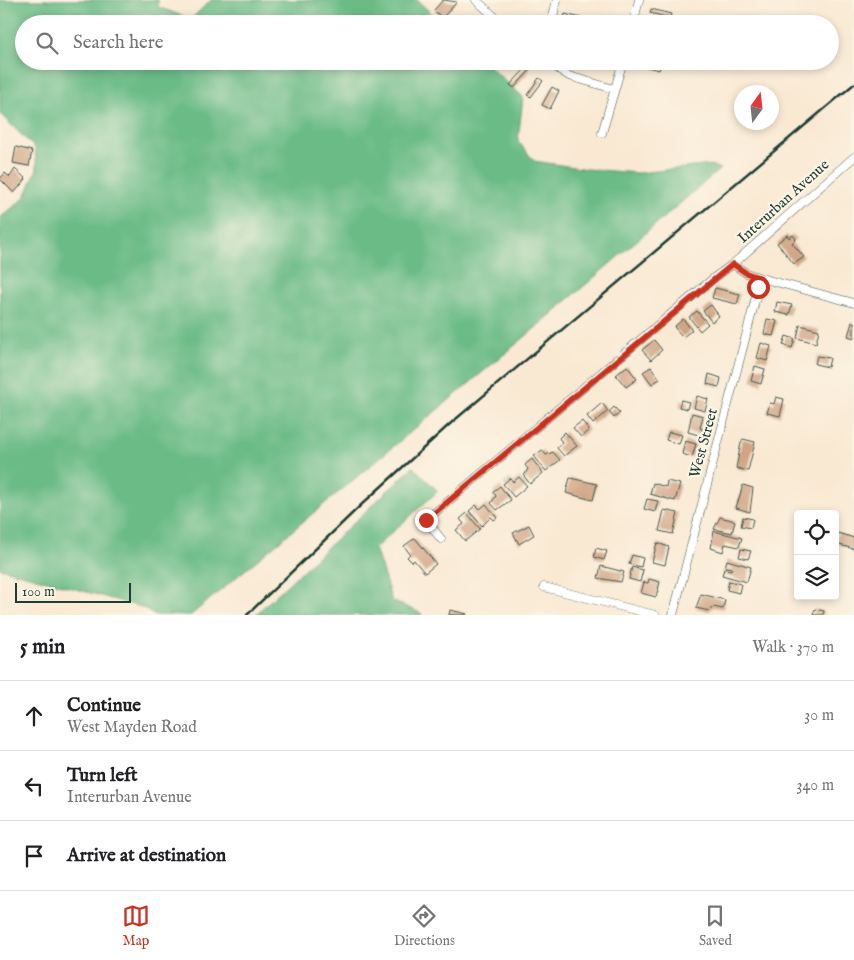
<!DOCTYPE html>
<meta charset="utf-8">
<style>
body{margin:0;font-family:"IM FELL English",serif;background:#f6f6f6;color:#202124}
.controls{position:absolute;right:15px;bottom:15px;display:grid;overflow:hidden;border-radius:5px;box-shadow:0 2px 8px #0003}
.controls button{width:45px;height:45px;display:grid;place-items:center;padding:0;border:0;border-bottom:1px solid #e0e0e0;background:#fff;color:#202124;font:25px sans-serif}
.compass{position:absolute;left:734px;top:85px;width:45px;height:45px;border-radius:50%;background:#fff;box-shadow:0 2px 8px #0003;rotate:15deg}
.scale{position:absolute;left:15px;bottom:12px;width:116px;box-sizing:border-box;padding-left:5px;border:2px solid #1f3d34;border-top:0;font-size:14px;line-height:18px;white-space:nowrap;color:#1f3d34;-webkit-text-stroke:4px #fcf5e5;paint-order:stroke}
.stop{position:absolute;width:15px;height:15px;margin:-11px;border:4px solid #c8321e;border-radius:50%;background:#fff}
.stop.end{background:#c8321e;border-color:#fff;box-shadow:0 1px 5px #0008}
.list{margin:0;padding:0;list-style:none}
h2{display:flex;justify-content:space-between;align-items:center;height:65px;margin:0;padding:0 20px;font-size:21px}
h2 small{font-size:16px;font-weight:400;color:#757577}
.list li{display:grid;grid-template-columns:32px 1fr auto;gap:15px;align-items:center;box-sizing:border-box;height:70px;padding:0 20px;border-top:1px solid #e0e0e0}
.list b{display:block;font-size:19px;white-space:nowrap}
.list p{margin:0;font-size:16px;white-space:nowrap;color:#757577}
.list em{font-size:16px;font-style:normal;color:#757577}
.icon{flex:none;width:28px;height:28px;fill:none;stroke:currentColor;stroke-width:2;stroke-linecap:round;stroke-linejoin:round}
.map{position:relative;flex:none;width:854px;height:615px;overflow:hidden}
.search{position:absolute;background:#fff;box-shadow:0 2px 8px #0003;left:15px;right:15px;top:15px;height:55px;display:flex;align-items:center;gap:12px;box-sizing:border-box;padding:0 18px;border-radius:28px;color:#757577;font-size:19px}
.sheet{height:275px;background:#fff}
nav{display:flex;justify-content:space-around;align-items:center;box-sizing:border-box;height:70px;border-top:1px solid #e0e0e0;background:#fff;font-size:14px;color:#757577}
nav a{display:grid;justify-items:center;gap:2px}
nav .on{color:#c8321e}
.map>svg:first-child{display:block}
</style>
<div class="map">
<svg width="854" height="615" viewBox="0 0 854 615">
<rect width="100%" height="100%" fill="#fcf5e5"/>
<filter id="ink" filterUnits="userSpaceOnUse"><feTurbulence type="fractalNoise" baseFrequency=".02" numOctaves="2"/><feDisplacementMap in="SourceGraphic" scale="10" xChannelSelector="R" yChannelSelector="G"/><feConvolveMatrix kernelMatrix="1 2 1 2 8 2 1 2 1" color-interpolation-filters="sRGB"/></filter>
<filter id="wash" filterUnits="userSpaceOnUse"><feTurbulence type="fractalNoise" baseFrequency=".0096" numOctaves="4" result="noise"/><feDisplacementMap in="SourceGraphic" scale="20" xChannelSelector="R" yChannelSelector="G"/><feGaussianBlur stdDeviation="1.12" result="paint"/><feColorMatrix in="noise" values="0 0 0 0 0 0 0 0 0 0 0 0 0 0 0 0 0 1.4 0 .05"/><feComposite in="paint" operator="in"/></filter>
<g filter="url(#wash)">
<rect width="100%" height="100%" fill="#f9e9d3"/>
<path fill="#6bbb86" stroke="#457c5d" d="M 0,0 L 158,0 L 158,7 L 191,19 L 211,0 L 417,0 L 443,24 L 24,24 L 24,61 L 484,61 L 523,97 L 518,141 L 534,161 L 587,169 L 638,173 L 711,165 L 720,169 L 526,336 L 191,615 L 154,615 L 141,607 L 0,568 L 0,218 L 25,197 L 37,169 L 35,148 L 0,114 Z
M 413,467 L 438,491 L 375,548 L 392,601 L 421,613 L 422,615 L 255,615 Z"/>
<g id="blocks">
<path fill="#d0a485" d="M 443,0 L 457,2 L 442,18 L 434,10 Z
M 651,9 L 671,14 L 670,18 L 650,13 Z
M 565,14 L 593,21 L 592,24 L 579,24 L 563,20 Z
M 637,61 L 661,65 L 659,70 L 637,64 Z
M 527,67 L 530,70 L 514,88 L 510,85 Z
M 539,78 L 543,81 L 531,97 L 527,95 Z
M 552,87 L 559,91 L 550,109 L 542,105 Z
M 16,147 L 32,151 L 29,166 L 13,163 Z
M 15,169 L 26,179 L 14,193 L 0,179 L 5,173 L 10,177 Z
M 787,235 L 789,238 L 793,235 L 796,239 L 792,243 L 804,257 L 794,264 L 777,243 Z
M 715,288 L 740,294 L 737,304 L 712,298 Z
M 777,302 L 792,305 L 789,315 L 775,312 Z
M 711,305 L 719,316 L 712,322 L 703,311 Z
M 697,311 L 708,324 L 700,331 L 689,317 Z
M 683,319 L 692,330 L 683,337 L 674,327 Z
M 767,319 L 777,321 L 773,336 L 764,334 Z
M 852,322 L 854,322 L 854,338 L 848,336 Z
M 800,325 L 819,330 L 816,343 L 797,338 Z
M 786,336 L 795,339 L 792,348 L 783,345 Z
M 654,340 L 662,350 L 651,360 L 642,350 Z
M 761,343 L 771,346 L 767,361 L 757,358 Z
M 817,356 L 830,358 L 828,367 L 815,364 Z
M 627,366 L 637,379 L 626,387 L 616,375 Z
M 755,366 L 765,369 L 761,384 L 751,381 Z
M 651,367 L 660,379 L 652,384 L 643,372 Z
M 709,374 L 721,378 L 719,387 L 707,384 Z
M 697,396 L 708,399 L 705,411 L 694,408 Z
M 776,397 L 784,399 L 780,416 L 767,413 L 770,403 L 774,404 Z
M 681,400 L 689,402 L 687,409 L 679,407 Z
M 602,403 L 608,411 L 593,424 L 587,416 Z
M 614,407 L 620,413 L 614,418 L 609,412 Z
M 692,413 L 703,416 L 700,428 L 703,429 L 702,436 L 688,432 Z
M 582,421 L 589,430 L 581,437 L 573,428 Z
M 565,432 L 577,446 L 564,456 L 557,448 L 562,442 L 559,438 Z
M 669,432 L 682,435 L 679,444 L 666,440 Z
M 743,439 L 755,442 L 748,471 L 736,468 L 741,443 Z
M 685,441 L 696,444 L 692,457 L 682,454 Z
M 542,450 L 546,455 L 553,452 L 560,460 L 546,471 L 534,456 Z
M 532,459 L 543,473 L 530,484 L 524,476 L 528,469 L 525,465 Z
M 519,477 L 527,486 L 514,497 L 503,484 L 510,478 L 513,482 Z
M 570,478 L 597,484 L 593,500 L 566,493 Z
M 667,481 L 680,484 L 675,501 L 650,494 L 653,483 L 666,487 Z
M 743,485 L 753,488 L 750,512 L 736,508 Z
M 500,486 L 511,500 L 497,510 L 491,503 L 496,496 L 493,492 Z
M 647,499 L 658,501 L 655,512 L 644,509 Z
M 486,504 L 497,518 L 494,520 L 491,517 L 482,526 L 469,511 L 476,505 L 480,509 Z
M 664,510 L 678,513 L 673,534 L 659,531 Z
M 467,513 L 480,529 L 465,541 L 456,530 L 464,524 L 460,519 Z
M 720,517 L 735,521 L 732,533 L 714,529 Z
M 743,517 L 753,519 L 751,528 L 741,526 Z
M 529,525 L 534,535 L 519,544 L 513,533 Z
M 714,531 L 742,538 L 739,547 L 725,544 L 723,552 L 711,548 Z
M 838,533 L 854,538 L 854,549 L 836,544 Z
M 415,538 L 436,564 L 425,573 L 414,560 L 412,562 L 407,557 L 410,554 L 404,546 Z
M 657,543 L 669,547 L 665,565 L 652,562 Z
M 596,548 L 607,551 L 604,560 L 594,557 Z
M 741,549 L 751,551 L 748,559 L 739,557 Z
M 632,555 L 643,558 L 641,567 L 629,564 Z
M 727,560 L 751,567 L 747,582 L 722,575 L 724,569 L 731,570 L 732,568 L 725,567 Z
M 601,566 L 624,572 L 621,582 L 598,578 Z
M 632,567 L 643,570 L 640,582 L 629,579 Z
M 649,579 L 660,582 L 656,597 L 641,593 L 644,582 L 648,583 Z
M 729,581 L 741,584 L 739,593 L 727,590 Z
M 701,594 L 725,600 L 723,609 L 713,607 L 709,611 L 696,608 Z
M 815,609 L 824,611 L 823,615 L 813,615 Z
M 450,610 L 467,614 L 466,615 L 449,615 Z"/>
</g>
</g>
<g filter="url(#ink)">
<use href="#blocks" fill-opacity="0" stroke="#40574c" stroke-width="1"/>
<g fill="none" stroke-linecap="round" stroke-linejoin="round">
<g stroke="#40574c" stroke-width="9">
<path id="street" d="M 476,0 L 503,24
M 551,24 L 557,0
M 633,24 L 639,0
M 546,61 L 569,76 L 614,89
M 602,133 L 623,61
M 733,264 L 746,273 L 761,278 L 854,303
M 441,539 L 426,520 L 715,277 L 733,264 L 854,157
M 544,587 L 655,615
M 673,615 L 761,278"/>
</g>
<use href="#street" stroke="#fff" stroke-width="8"/>
<path stroke="#1f3d34" stroke-width="2.5" d="M 247,615 L 360,506 L 450,424 L 854,84"/>
</g>
</g>
<g fill="none" stroke-linecap="round" stroke-linejoin="round" filter="url(#ink)">
<path stroke="#c8321e" stroke-width="6" d="M 426,520 L 733,264 L 746,273 L 760,278 L 758,287"/>
</g>
<g text-anchor="middle" stroke-width="4.5" stroke-linejoin="round" paint-order="stroke">
<g font-size="15" fill="#1f3d34" stroke="#fcf5e5">
<text transform="translate(783 201) rotate(-42)" y="5">Interurban Avenue</text>
<text transform="translate(703 443) rotate(-75)" y="5">West Street</text>
</g>
</g>
</svg>
<div class="controls">
<button><svg class="icon" aria-label="locate" viewBox="0 0 24 24"><circle cx="12" cy="12" r="6"/><path d="M12 2v4M12 18v4M2 12h4M18 12h4"/></svg></button>
<button><svg class="icon" aria-label="layers" viewBox="0 0 24 24"><path d="M12 4l9 5-9 5-9-5zM3 14l9 5 9-5"/></svg></button>
</div>
<svg class="compass" viewBox="-18 -18 36 36"><path d="M0-13l5 13h-10z" fill="#e53935"/><path d="M0 13l5-13h-10z" fill="#757577"/></svg>
<div class="scale">100 m</div>
<div class="stop" style="left:758px;top:287px"></div>
<div class="stop end" style="left:426px;top:520px"></div>
<div class="search"><svg class="icon" aria-label="search" viewBox="0 0 24 24"><circle cx="10" cy="10" r="6"/><path d="M15 15l6 6"/></svg>Search here</div>
</div>
<section class="sheet">
<h2>5 min<small>Walk · 370 m</small></h2>
<ul class="list">
<li><svg class="icon" aria-label="ahead" viewBox="0 0 24 24"><path d="M12 20V5M6 11l6-6 6 6"/></svg><div><b>Continue</b><p>West Mayden Road</p></div><em>30 m</em></li>
<li><svg class="icon" aria-label="left" viewBox="0 0 24 24"><path d="M17 20v-9H6M10 6l-5 5 5 5"/></svg><div><b>Turn left</b><p>Interurban Avenue</p></div><em>340 m</em></li>
<li><svg class="icon" aria-label="arrive" viewBox="0 0 24 24"><path d="M6 21V4h12l-3 4 3 4H6"/></svg><div><b>Arrive at destination</b></div></li>
</ul>
</section>
<nav>
<a class="on"><svg class="icon" aria-label="map" viewBox="0 0 24 24"><path d="M3 6l6-2 6 2 6-2v14l-6 2-6-2-6 2zM9 4v14M15 6v14"/></svg>Map</a>
<a><svg class="icon" aria-label="directions" viewBox="0 0 24 24"><path d="M12 3l9 9-9 9-9-9zM9 14v-3h6M13 9l2 2-2 2"/></svg>Directions</a>
<a><svg class="icon" aria-label="saved" viewBox="0 0 24 24"><path d="M7 4h10v16l-5-4-5 4z"/></svg>Saved</a>
</nav>
